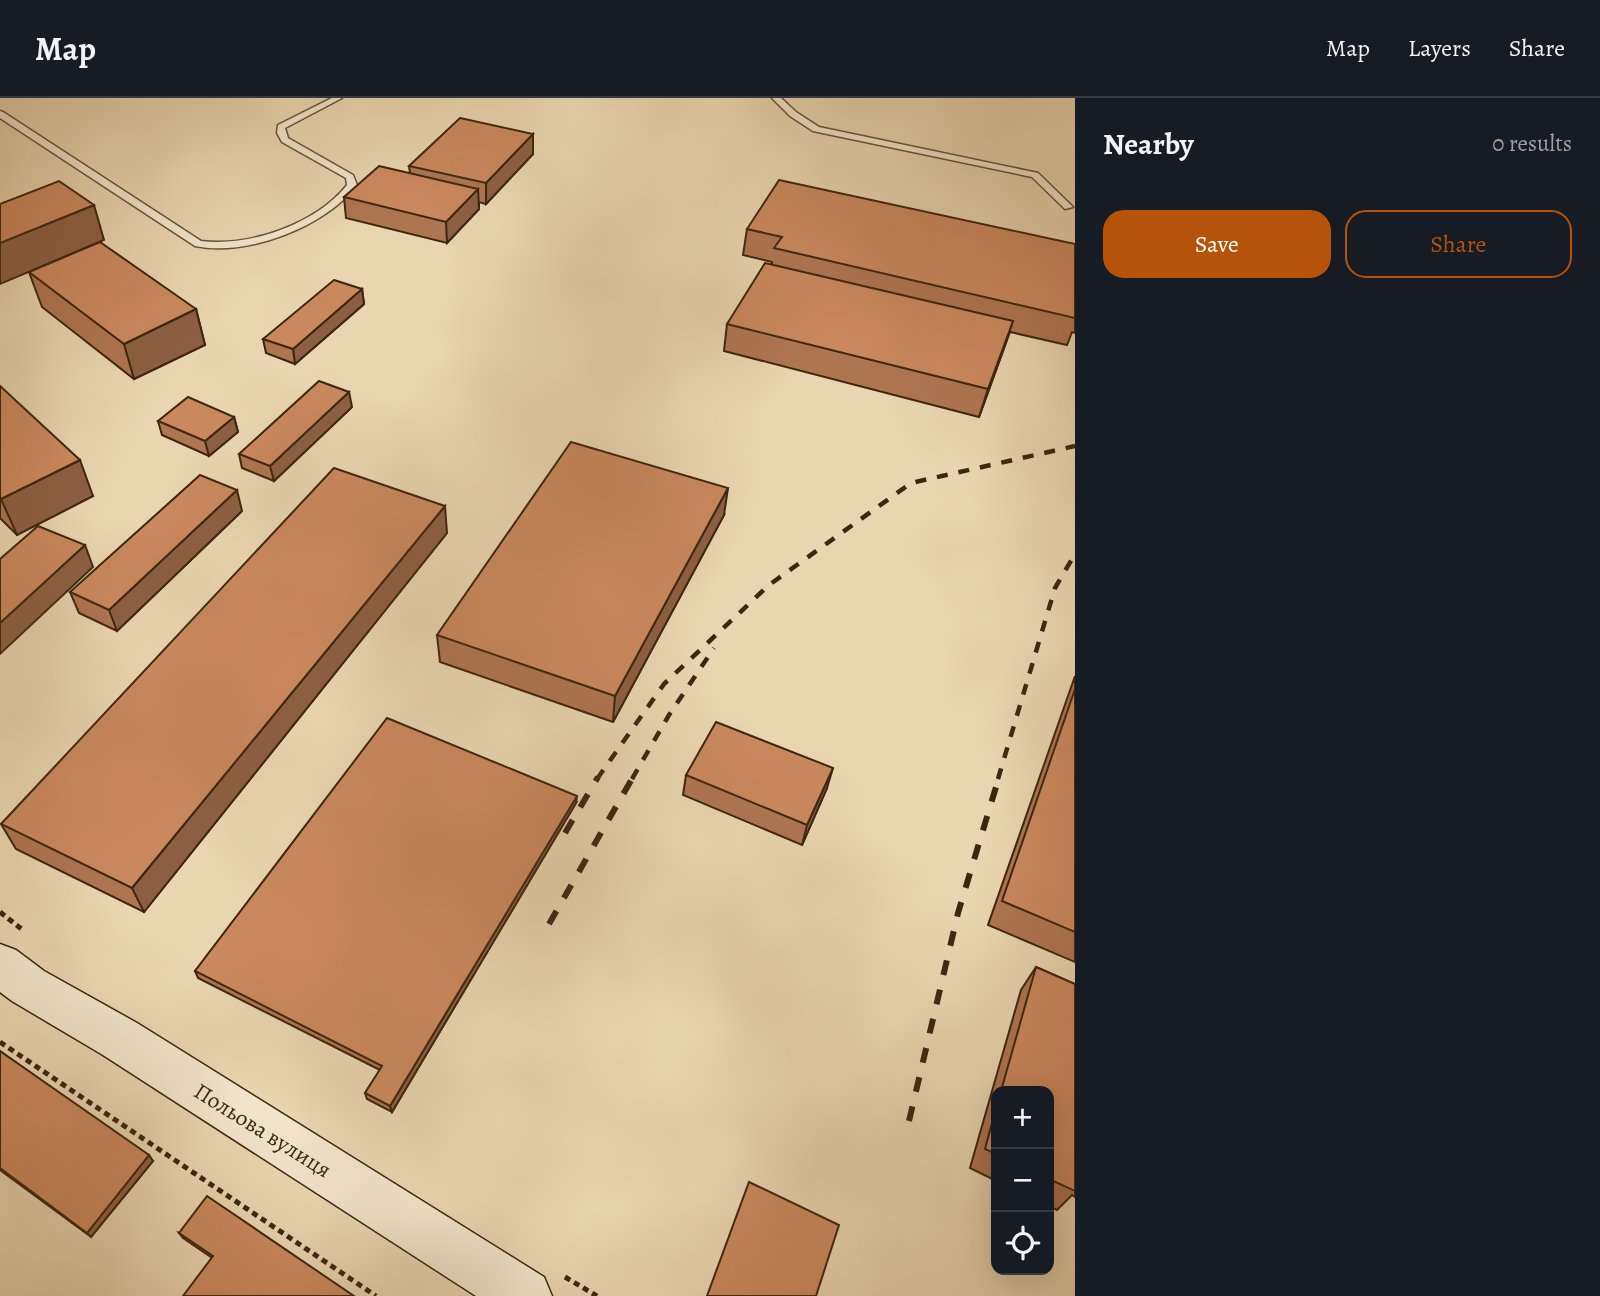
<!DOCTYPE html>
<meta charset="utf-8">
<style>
body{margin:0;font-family:Alegreya,serif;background:#242831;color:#f1f3f6}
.controls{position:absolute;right:21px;bottom:21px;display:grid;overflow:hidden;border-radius:14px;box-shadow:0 7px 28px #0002}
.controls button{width:63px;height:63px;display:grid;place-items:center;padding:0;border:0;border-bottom:2px solid #363941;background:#171b24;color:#f1f3f6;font:35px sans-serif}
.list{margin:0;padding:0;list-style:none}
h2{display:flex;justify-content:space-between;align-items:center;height:91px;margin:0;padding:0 28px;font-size:30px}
h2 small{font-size:23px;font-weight:400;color:#9ea1a6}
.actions{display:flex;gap:14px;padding:21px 28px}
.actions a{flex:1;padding:16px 0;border:2px solid #b45309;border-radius:21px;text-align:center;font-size:24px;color:#b45309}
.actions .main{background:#b45309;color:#fff}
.icon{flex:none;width:38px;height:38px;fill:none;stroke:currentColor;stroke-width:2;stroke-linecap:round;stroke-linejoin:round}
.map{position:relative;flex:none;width:1075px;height:1198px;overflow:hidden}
header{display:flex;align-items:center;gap:42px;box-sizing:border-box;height:98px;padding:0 35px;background:#171b24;border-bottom:2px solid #363941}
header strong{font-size:33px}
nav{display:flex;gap:38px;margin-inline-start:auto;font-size:24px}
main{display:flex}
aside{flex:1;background:#171b24}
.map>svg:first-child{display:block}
</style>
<header>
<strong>Map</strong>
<nav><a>Map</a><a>Layers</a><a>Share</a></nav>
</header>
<main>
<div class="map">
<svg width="1075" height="1198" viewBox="0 0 1075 1198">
<rect width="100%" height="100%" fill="#e9d5af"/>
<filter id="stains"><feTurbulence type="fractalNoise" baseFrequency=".00286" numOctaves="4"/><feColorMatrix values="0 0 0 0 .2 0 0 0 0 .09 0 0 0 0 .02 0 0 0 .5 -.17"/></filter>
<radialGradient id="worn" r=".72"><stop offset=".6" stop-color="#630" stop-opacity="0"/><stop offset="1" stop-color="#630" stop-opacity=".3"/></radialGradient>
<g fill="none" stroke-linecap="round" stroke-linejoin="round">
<g stroke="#685238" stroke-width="3">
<path id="lane" d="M 332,0 L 342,0 L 285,30 L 288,40 L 353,77 L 357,87 C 325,129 247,159 195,148 L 0,20 L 0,13 L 3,14 L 201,143 C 250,149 316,126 347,87 L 346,80 L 282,44 L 277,35 L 278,27 Z
M 772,0 L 781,0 L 796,14 L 819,29 L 1038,75 L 1073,109 L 1065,111 L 1032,79 L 813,33 L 790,18 Z"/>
</g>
<g stroke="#3d2610" stroke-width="3">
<path id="secondary" d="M 0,846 L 16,852 L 44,873 L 137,925 L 544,1179 L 552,1198 L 476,1198 L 103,957 L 12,903 L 0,894 Z"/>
</g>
<path stroke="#3d2610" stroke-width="5" stroke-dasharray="6 4.5" stroke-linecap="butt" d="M 0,814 L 24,833
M 0,944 L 376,1198
M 565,1179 L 597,1198"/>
<use href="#lane" fill="#f1e4cb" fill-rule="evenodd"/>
<use href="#secondary" fill="#f1e4cb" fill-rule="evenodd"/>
<path stroke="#3d2610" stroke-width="4.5" stroke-dasharray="11 11" stroke-linecap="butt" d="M 597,681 L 664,586 L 769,487 L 911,385 L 1075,348
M 632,681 L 669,617 L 714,550
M 998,681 L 1055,490 L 1075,456"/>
<path stroke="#3d2610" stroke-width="6" stroke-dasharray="15 15" stroke-linecap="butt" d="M 565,735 L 598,679
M 549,826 L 633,679
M 909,1023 L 958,815 L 999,679"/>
</g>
<path fill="#ae7551" stroke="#3d2610" stroke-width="2" d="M 533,36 L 533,56 L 486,106 L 479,104 L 479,111 L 447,145 L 346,120 L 344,99 L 410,75 L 409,68 Z
M 747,131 L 1075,146 L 1075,235 L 1072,234 L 1067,247 L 1010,234 L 979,319 L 724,253 L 727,226 L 772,167 L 772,164 L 743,157 Z
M 29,174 L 196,211 L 205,247 L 134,281 L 42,209 Z
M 362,191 L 364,206 L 295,266 L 266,255 L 263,241 Z
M 0,288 L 93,398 L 17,437 L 0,420 Z
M 352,309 L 274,383 L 242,370 L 239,356 Z
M 234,319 L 238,334 L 209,358 L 162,337 L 158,323 Z
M 242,413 L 117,533 L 79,515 L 70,494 Z
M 724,417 L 613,624 L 440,564 L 437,537 Z
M 447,435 L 144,814 L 16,751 L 1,726 Z
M 1075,578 L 1075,864 L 988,827 Z
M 686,677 L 827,690 L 802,747 L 683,697 Z
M 576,705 L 392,1014 L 367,1001 L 365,995 L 380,972 L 198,880 L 195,873 Z
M 1036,869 L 1075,886 L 1075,1099 L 1072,1097 L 1057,1112 L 1049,1108 L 1049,993 L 996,993 L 996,1083 L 970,1070 L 1021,892 Z
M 0,953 L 153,1063 L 91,1139 L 0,1072 Z
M 179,1135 L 354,1198 L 211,1159 L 183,1140 Z"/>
<path fill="#8d5f42" stroke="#3d2610" stroke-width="2" d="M 533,36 L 533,56 L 486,106 L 486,85 Z
M 478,91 L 479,111 L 447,145 L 446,124 Z
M 94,107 L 104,142 L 0,186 L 0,145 Z
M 362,191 L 364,206 L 295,266 L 293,251 Z
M 196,211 L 205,247 L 134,281 L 124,246 Z
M 1013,223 L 1004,250 L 979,319 L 988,291 Z
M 349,294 L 352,309 L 274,383 L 270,368 Z
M 234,319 L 238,334 L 209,358 L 205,343 Z
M 80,362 L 93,398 L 17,437 L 1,401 Z
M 728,390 L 724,417 L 613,624 L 615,598 Z
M 237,392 L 242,413 L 117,533 L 109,512 Z
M 445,408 L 447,435 L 144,814 L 132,790 Z
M 85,447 L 93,469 L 0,556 L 0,525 Z
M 833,670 L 827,690 L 802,747 L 807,727 Z
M 577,698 L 576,705 L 392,1014 L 390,1008 Z
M 149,1057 L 153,1063 L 91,1139 L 87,1135 Z"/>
<path fill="#ca885e" stroke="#3d2610" stroke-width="2" d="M 460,20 L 533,36 L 486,85 L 409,68 Z
M 379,68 L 478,91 L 446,124 L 344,99 Z
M 779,82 L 1075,146 L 1075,220 L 774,150 L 782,139 L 747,131 Z
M 59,83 L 94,107 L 0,145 L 0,106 Z
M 100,144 L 196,211 L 124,246 L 29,174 Z
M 765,165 L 1013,223 L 988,291 L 727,226 Z
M 334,182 L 362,191 L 293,251 L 263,241 Z
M 319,283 L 349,294 L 270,368 L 239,356 Z
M 0,288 L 80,362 L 1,401 L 0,400 Z
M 188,299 L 234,319 L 205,343 L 158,323 Z
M 571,344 L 728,390 L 615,598 L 437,537 Z
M 334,370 L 445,408 L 132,790 L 1,726 Z
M 200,377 L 237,392 L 109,512 L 70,494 Z
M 38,428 L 85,447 L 0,525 L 0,461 Z
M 1075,591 L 1075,834 L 1002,803 Z
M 387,620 L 577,698 L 390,1008 L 365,995 L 382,968 L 195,873 Z
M 716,624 L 833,670 L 807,727 L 686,677 Z
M 1036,869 L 1075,886 L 1075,1093 L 1049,1081 L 1049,993 L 1001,993 Z
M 0,953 L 149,1057 L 87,1135 L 0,1070 Z
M 996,1010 L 996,1056 L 985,1051 Z
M 749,1084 L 839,1127 L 816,1198 L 707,1198 Z
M 207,1098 L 354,1198 L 183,1198 L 213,1158 L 179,1135 Z"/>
<g text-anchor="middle" stroke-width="7" stroke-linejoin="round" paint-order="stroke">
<g font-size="23" fill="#3d2610" stroke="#f1e4cb">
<text transform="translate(263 1032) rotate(32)" y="8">Польова вулиця</text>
</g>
</g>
<rect width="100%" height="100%" filter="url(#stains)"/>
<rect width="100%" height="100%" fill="url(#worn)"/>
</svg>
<div class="controls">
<button>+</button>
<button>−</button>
<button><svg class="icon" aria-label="locate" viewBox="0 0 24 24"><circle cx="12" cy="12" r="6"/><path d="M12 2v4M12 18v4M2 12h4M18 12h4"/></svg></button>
</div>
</div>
<aside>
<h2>Nearby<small>0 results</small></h2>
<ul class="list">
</ul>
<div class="actions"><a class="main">Save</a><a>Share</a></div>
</aside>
</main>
